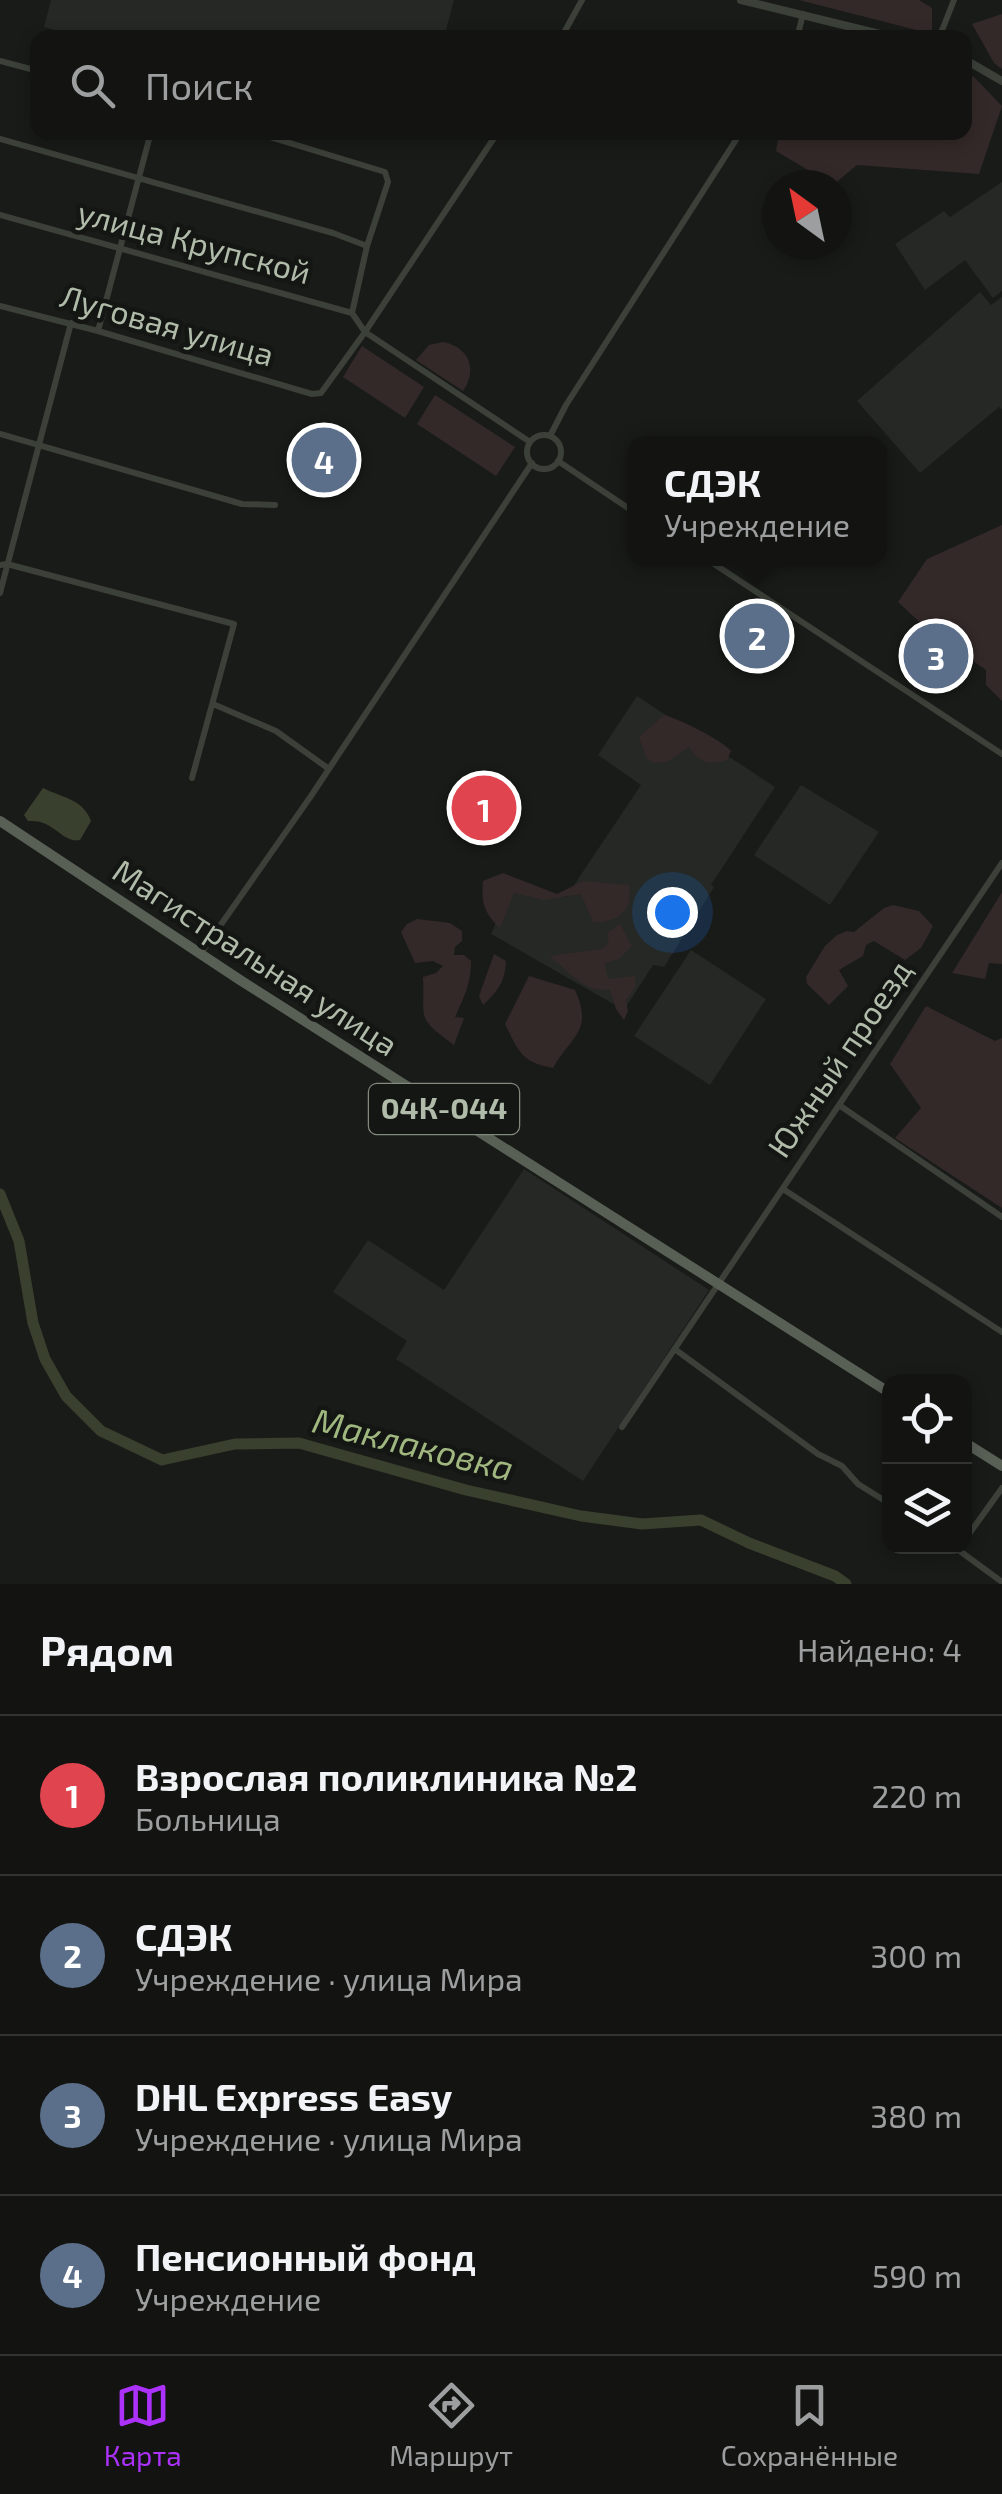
<!DOCTYPE html>
<html lang="ru">
<meta charset="utf-8">
<style>
body{margin:0;font-family:"Exo 2",sans-serif;background:#1c1d1b;color:#f1f3f6}
.controls{position:absolute;right:30px;bottom:30px;display:grid;overflow:hidden;border-radius:20px;box-shadow:0 5px 15px #0003}
.controls button{width:90px;height:90px;display:grid;place-items:center;padding:0;border:0;border-bottom:2px solid #323332;background:#131412;color:#f1f3f6;font:50px sans-serif}
.compass{position:absolute;left:762px;top:170px;width:90px;height:90px;border-radius:50%;background:#131412;box-shadow:0 5px 15px #0003;rotate:327deg}
.you{position:absolute;left:672px;top:912px;width:35px;height:35px;margin:-25px;border:8px solid #fff;border-radius:50%;background:#1a73e8;box-shadow:0 0 0 15px #1a73e833}
.badge{display:grid;place-items:center;width:65px;height:65px;border-radius:50%;background:#ac31fa;color:#fff;font-size:32px;font-weight:700}
.pin{position:absolute;translate:-50% -50%;border:5px solid #fff;box-shadow:0 2px 10px #0006}
.popup{position:absolute;left:627px;top:436px;width:260px;height:130px;box-sizing:border-box;display:grid;place-content:center;border-radius:20px;background:#131412;filter:drop-shadow(0 2px 8px #0005);font-size:32px;white-space:nowrap;color:#9d9e9f}
.popup b{font-size:38px;color:#f1f3f6}
.popup::after{content:'';position:absolute;left:50%;top:100%;margin-left:-20px;border:20px solid transparent;border-top-color:#131412}
.list{margin:0;padding:0;list-style:none}
h2{display:flex;justify-content:space-between;align-items:center;height:130px;margin:0;padding:0 40px;font-size:42px}
h2 small{font-size:32px;font-weight:400;color:#9d9e9f}
.list li{display:grid;grid-template-columns:65px 1fr auto;gap:30px;align-items:center;box-sizing:border-box;height:160px;padding:0 40px;border-top:2px solid #323332}
.list b{display:block;font-size:38px;white-space:nowrap}
.list p{margin:0;font-size:32px;white-space:nowrap;color:#9d9e9f}
.list em{font-size:32px;font-style:normal;color:#9d9e9f}
.icon{flex:none;width:55px;height:55px;fill:none;stroke:currentColor;stroke-width:2;stroke-linecap:round;stroke-linejoin:round}
.map{position:relative;flex:none;width:1002px;height:1584px;overflow:hidden}
.search{position:absolute;background:#131412;box-shadow:0 5px 15px #0003;left:30px;right:30px;top:30px;height:110px;display:flex;align-items:center;gap:25px;box-sizing:border-box;padding:0 35px;border-radius:20px;color:#9d9e9f;font-size:38px}
.sheet{height:770px;background:#131412}
nav{display:flex;justify-content:space-around;align-items:center;box-sizing:border-box;height:140px;border-top:2px solid #323332;background:#131412;font-size:28px;color:#9d9e9f}
nav a{display:grid;justify-items:center;gap:5px}
nav .on{color:#ac31fa}
.map>svg:first-child{display:block}
</style>
<div class="map">
<svg width="1002" height="1584" viewBox="0 0 1002 1584">
<rect width="100%" height="100%" fill="#191b18"/>
<path fill="#252824" d="M 51,0 L 454,0 L 444,37 L 83,38 L 44,27 Z
M 1002,182 L 1002,291 L 993,298 L 965,260 L 925,290 L 895,244 L 944,211 L 950,217 Z
M 980,292 L 991,305 L 1002,297 L 1002,409 L 999,407 L 920,473 L 857,401 Z
M 637,696 L 775,787 L 711,885 L 714,887 L 664,967 L 653,965 L 624,1010 L 491,934 L 509,892 L 566,897 L 641,785 L 598,755 Z
M 801,785 L 879,832 L 830,905 L 754,855 Z
M 691,950 L 766,999 L 710,1085 L 634,1036 Z
M 524,1169 L 709,1290 L 583,1481 L 396,1359 L 407,1341 L 333,1292 L 368,1240 L 444,1290 Z"/>
<path fill="#332928" d="M 799,0 L 919,0 L 932,8 L 932,34 Z
M 1002,14 L 1002,69 L 994,63 L 972,24 Z
M 965,74 L 974,77 L 1002,106 L 979,174 L 857,165 L 833,185 L 776,151 L 779,133 L 964,132 Z
M 443,342 C 469,347 478,369 463,391 L 416,360 L 429,345 Z
M 362,346 L 424,387 L 405,418 L 343,377 Z
M 435,395 L 515,447 L 496,476 L 417,424 Z
M 1002,525 L 1002,701 L 986,685 L 986,670 L 927,629 L 898,602 L 927,559 Z
M 664,715 C 677,718 722,740 731,751 L 727,760 C 708,765 700,764 689,747 L 667,762 L 653,763 L 646,757 L 639,737 Z
M 503,873 L 557,894 L 583,881 L 629,885 C 634,910 618,923 593,922 L 581,894 L 544,900 L 514,893 L 500,928 C 484,913 481,903 483,881 Z
M 1002,892 L 1002,964 L 989,963 L 985,979 L 952,973 Z
M 893,905 L 919,911 L 933,926 L 921,948 L 905,960 L 874,941 L 866,945 L 863,956 L 839,970 L 848,986 L 829,1005 L 807,984 L 806,977 L 825,946 L 837,935 L 847,931 L 854,932 L 884,908 Z
M 417,919 L 450,923 L 462,931 L 462,941 L 455,947 L 454,955 L 464,955 L 471,961 C 471,984 464,997 455,1017 L 464,1018 L 454,1045 C 415,1016 425,1021 423,977 L 436,973 L 443,966 L 433,961 L 415,963 L 401,932 L 407,924 Z
M 620,924 L 632,946 L 619,959 L 605,963 L 608,979 L 635,976 L 636,986 L 626,1000 L 628,1011 L 624,1020 L 616,1009 L 610,989 C 583,994 569,970 549,956 L 602,949 L 609,943 L 607,933 Z
M 494,954 L 506,961 C 505,982 498,991 483,1005 L 479,996 Z
M 529,976 L 575,990 C 594,1031 571,1036 553,1068 C 521,1062 519,1052 505,1024 Z
M 926,1006 L 995,1041 L 1002,1038 L 1002,1208 L 895,1138 L 921,1108 L 890,1064 Z"/>
<path fill="#39402e" d="M 43,788 C 63,798 83,799 91,821 L 80,840 C 61,843 55,819 28,821 L 24,815 Z"/>
<g fill="none" stroke-linecap="round" stroke-linejoin="round">
<path stroke="#39402e" stroke-width="11" d="M 0,1194 L 19,1241 L 33,1323 L 45,1359 L 66,1396 L 101,1431 L 162,1460 L 235,1444 L 299,1443 L 466,1490 L 581,1516 L 642,1524 L 701,1520 L 749,1543 L 835,1576 L 846,1584"/>
<path stroke="#3b4039" stroke-width="6" d="M 561,38 L 582,0
M 797,38 L 803,14
M 939,38 L 954,0
M 0,61 L 38,71
M 254,132 L 385,172 L 388,182 L 367,246 L 352,313
M 0,139 L 333,233 L 367,246
M 0,215 L 352,313 L 365,332 L 530,442
M 0,306 L 98,331 L 312,394 L 321,393 L 365,332 L 498,132
M 98,331 L 151,132
M 0,434 L 242,504 L 275,505
M527 452a17 17 0 1 1 34 0a17 17 0 1 1-34 0Z
M 550,436 L 566,405 L 741,132
M 558,461 L 634,512
M 705,558 L 1002,754
M 0,565 L 7,564 L 234,624 L 192,778
M 0,593 L 71,323
M 213,704 L 276,731 L 329,769
M 201,953 L 311,796 L 532,463
M 839,1105 L 1002,1217
M 783,1189 L 1002,1332
M 676,1350 L 818,1454 L 842,1466 L 858,1484 L 890,1504
M 622,1427 L 1002,863
M 964,1541 L 1002,1488
M 953,1546 L 1002,1582"/>
<path stroke="#3b4039" stroke-width="8" d="M 741,0 L 896,38
M 964,59 L 1002,81"/>
<path stroke="#585f55" stroke-width="10" d="M 0,821 L 240,980 L 890,1393
M 964,1442 L 1002,1466"/>
</g>
<g text-anchor="middle" stroke-width="9" stroke-linejoin="round" paint-order="stroke">
<rect fill="#131613" stroke="#818a7d" stroke-width="2.5" x="369" y="1084" width="150" height="50" rx="8"/>
<g font-size="30" font-weight="bold" fill="#b0bbaa">
<text x="444" y="1119">04К-044</text>
</g>
<g font-size="32" fill="#b0bbaa" stroke="#131613">
<text transform="translate(194 243) rotate(15)" y="11">улица Крупской</text>
<text transform="translate(167 326) rotate(16)" y="11">Луговая улица</text>
<text transform="translate(255 958) rotate(33)" y="11">Магистральная улица</text>
<text transform="translate(840 1059) rotate(-56)" y="11">Южный проезд</text>
</g>
<g font-size="35" font-style="italic" fill="#a0b780" stroke="#131613">
<text transform="translate(413 1445) rotate(14)" y="12">Маклаковка</text>
</g>
</g>
</svg>
<div class="controls">
<button><svg class="icon" aria-label="locate" viewBox="0 0 24 24"><circle cx="12" cy="12" r="6"/><path d="M12 2v4M12 18v4M2 12h4M18 12h4"/></svg></button>
<button><svg class="icon" aria-label="layers" viewBox="0 0 24 24"><path d="M12 4l9 5-9 5-9-5zM3 14l9 5 9-5"/></svg></button>
</div>
<svg class="compass" viewBox="-18 -18 36 36"><path d="M0-13l5 13h-10z" fill="#e53935"/><path d="M0 13l5-13h-10z" fill="#9d9e9f"/></svg>
<div class="you"></div>
<div class="pin badge" style="left:484px;top:808px;background:#e0444e">1</div>
<div class="pin badge" style="left:757px;top:636px;background:#5c6f8a">2</div>
<div class="popup"><b>СДЭК</b>Учреждение</div>
<div class="pin badge" style="left:936px;top:656px;background:#5c6f8a">3</div>
<div class="pin badge" style="left:324px;top:460px;background:#5c6f8a">4</div>
<div class="search"><svg class="icon" aria-label="search" viewBox="0 0 24 24"><circle cx="10" cy="10" r="6"/><path d="M15 15l6 6"/></svg>Поиск</div>
</div>
<section class="sheet">
<h2>Рядом<small>Найдено: 4</small></h2>
<ul class="list">
<li><span class="badge" style="background:#e0444e">1</span><div><b>Взрослая поликлиника №2</b><p>Больница</p></div><em>220 m</em></li>
<li><span class="badge" style="background:#5c6f8a">2</span><div><b>СДЭК</b><p>Учреждение · улица Мира</p></div><em>300 m</em></li>
<li><span class="badge" style="background:#5c6f8a">3</span><div><b>DHL Express Easy</b><p>Учреждение · улица Мира</p></div><em>380 m</em></li>
<li><span class="badge" style="background:#5c6f8a">4</span><div><b>Пенсионный фонд</b><p>Учреждение</p></div><em>590 m</em></li>
</ul>
</section>
<nav>
<a class="on"><svg class="icon" aria-label="map" viewBox="0 0 24 24"><path d="M3 6l6-2 6 2 6-2v14l-6 2-6-2-6 2zM9 4v14M15 6v14"/></svg>Карта</a>
<a><svg class="icon" aria-label="directions" viewBox="0 0 24 24"><path d="M12 3l9 9-9 9-9-9zM9 14v-3h6M13 9l2 2-2 2"/></svg>Маршрут</a>
<a><svg class="icon" aria-label="saved" viewBox="0 0 24 24"><path d="M7 4h10v16l-5-4-5 4z"/></svg>Сохранённые</a>
</nav>
